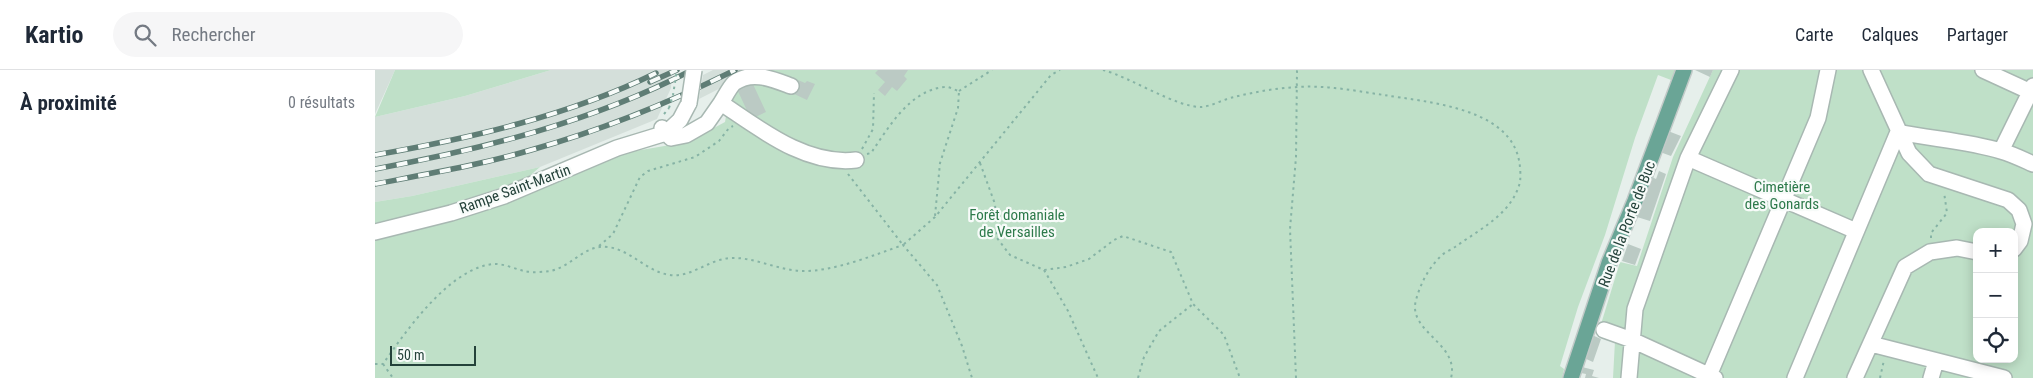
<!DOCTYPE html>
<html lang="fr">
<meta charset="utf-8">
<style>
body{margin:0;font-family:"Roboto Condensed",sans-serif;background:#f6f6f7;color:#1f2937}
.controls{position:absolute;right:15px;bottom:15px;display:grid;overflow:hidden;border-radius:10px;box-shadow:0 2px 12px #0003}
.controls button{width:45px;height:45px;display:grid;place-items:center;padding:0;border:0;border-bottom:1px solid #e0e1e3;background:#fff;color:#1f2937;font:25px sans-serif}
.scale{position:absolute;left:15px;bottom:12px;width:86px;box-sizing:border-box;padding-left:5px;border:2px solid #24423a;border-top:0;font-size:14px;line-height:18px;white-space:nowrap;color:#24423a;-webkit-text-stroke:4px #f7fbf9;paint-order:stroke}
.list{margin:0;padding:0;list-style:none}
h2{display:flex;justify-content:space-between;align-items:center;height:65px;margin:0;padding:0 20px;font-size:21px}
h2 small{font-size:16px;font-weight:400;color:#747a83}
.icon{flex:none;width:28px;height:28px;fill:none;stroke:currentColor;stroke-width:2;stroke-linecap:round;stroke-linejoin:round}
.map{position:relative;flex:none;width:1658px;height:308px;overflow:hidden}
header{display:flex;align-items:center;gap:30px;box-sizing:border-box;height:70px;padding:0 25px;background:#fff;border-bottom:1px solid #e0e1e3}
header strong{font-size:24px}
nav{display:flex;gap:28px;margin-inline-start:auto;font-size:18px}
.search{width:350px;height:45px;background:#f6f6f7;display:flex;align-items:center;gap:12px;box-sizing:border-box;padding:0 18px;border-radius:28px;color:#747a83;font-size:19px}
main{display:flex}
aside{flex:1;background:#fff}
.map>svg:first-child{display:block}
</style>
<header>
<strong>Kartio</strong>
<div class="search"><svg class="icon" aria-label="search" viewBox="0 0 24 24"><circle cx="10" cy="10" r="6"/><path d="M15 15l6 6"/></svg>Rechercher</div>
<nav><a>Carte</a><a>Calques</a><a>Partager</a></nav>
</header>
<main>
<aside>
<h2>À proximité<small>0 résultats</small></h2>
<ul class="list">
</ul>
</aside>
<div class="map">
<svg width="1658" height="308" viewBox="0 0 1658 308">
<rect width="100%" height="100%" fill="#e6efeb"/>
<path fill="#d4dfda" d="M 0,0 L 20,0 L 0,44 Z
M 176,0 L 297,0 L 296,18 L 282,49 L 165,97 L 37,126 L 0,132 L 0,47 L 90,26 Z
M 338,0 L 381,0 L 324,29 L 328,5 Z"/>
<path fill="#bfe0c8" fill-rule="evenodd" d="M 20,0 L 176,0 L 90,26 L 0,47 Z
M 381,0 L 1301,0 L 1296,10 L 1283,5 L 1260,68 L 1230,165 L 1203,237 L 1185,296 L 1189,299 L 1187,308 L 0,308 L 0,168 L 131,133 L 254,82 L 313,72 L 350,52 L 357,11 Z
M 1338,0 L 1658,0 L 1658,308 L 1238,308 L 1240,271 L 1223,264 L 1245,192 L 1262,196 L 1298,87 ZM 1602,162 L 1639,162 L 1639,289 L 1602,289 Z
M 165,97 L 151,109 L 69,137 L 0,153 L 0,132 L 37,126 Z"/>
<path fill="#bbcac4" d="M 503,0 L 533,0 L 529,6 L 532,9 L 522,21 L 517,17 L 510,26 L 503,20 L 510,12 L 500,3 Z
M 1320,0 L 1338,0 L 1335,7 Z
M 423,10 L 430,13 L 432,11 L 440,14 L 432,30 L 417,23 Z
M 377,12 L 391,42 L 376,49 L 360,15 Z
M 1293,61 L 1306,66 L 1296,86 L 1285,82 Z
M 1284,101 L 1291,104 L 1275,151 L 1262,147 L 1277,107 L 1281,109 Z
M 1253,174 L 1266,179 L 1260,195 L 1247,191 Z
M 1217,265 L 1226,269 L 1218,292 L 1209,288 Z
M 1207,297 L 1219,300 L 1217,306 L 1224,308 L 1210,308 L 1211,304 L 1206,303 Z"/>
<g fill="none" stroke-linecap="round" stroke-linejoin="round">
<g stroke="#a8b8b2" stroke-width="18">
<path id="minor" d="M 1496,0 L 1534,83 L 1554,104 L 1633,130 L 1644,140 L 1649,154 L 1645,171 L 1639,179
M 1608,0 L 1658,23
M 346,33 C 350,27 354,18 359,13 C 377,0 397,9 416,16
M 287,58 L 296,68 L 311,65 L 332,53 L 346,33 C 385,59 431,96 481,90
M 1626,81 L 1658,16
M 1313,88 L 1481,161
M 0,162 L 76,143 L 129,126 L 242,78 L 291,63 L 305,50 L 314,33
M 1229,260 L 1257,270 L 1340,308
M 1496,274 L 1629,308
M 1254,308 L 1260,239 L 1313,88 L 1356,0
M 1333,308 L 1443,48 L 1453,0
M 1420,308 L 1523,62 C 1557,69 1592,71 1626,81 C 1637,84 1647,89 1658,94
M 1480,308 L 1530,197 L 1555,182 L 1582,178 L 1602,182
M 1556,308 L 1561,291"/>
</g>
<g stroke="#c2cac8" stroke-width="18">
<path id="major" d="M 1196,308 L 1234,193 L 1260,131 L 1309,0"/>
</g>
<path stroke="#86b3a5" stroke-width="2" stroke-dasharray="2.5 4" stroke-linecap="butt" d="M 728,0 C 755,7 802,38 827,37 C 837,36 849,29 859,27 C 879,22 902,18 923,17 C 952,15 981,21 1009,25 C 1051,32 1129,37 1143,86 C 1145,93 1146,104 1145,112 C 1137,144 1105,159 1080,177 C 1075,180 1068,183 1064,188 C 1053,199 1045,215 1041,230 C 1032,262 1085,273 1076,308
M 584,21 L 617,0
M 289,44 L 294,38
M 487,79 L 498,59 L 499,23
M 492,84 L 496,83 C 514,57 534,21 569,17 C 574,16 579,20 584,21 L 583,38 L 565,93 L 560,146
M 605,93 L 620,134 L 622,168 L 635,185 L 669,200 L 691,197 L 714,189 L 739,170 L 748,166 L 796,182 L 818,234 L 849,265 L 865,308
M 473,104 L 528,175 L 560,147 L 676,5 L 685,0
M 1556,168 L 1556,163 L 1572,143 L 1569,122
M 224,176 L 238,164 L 265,107 L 273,101 L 320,87 L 344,71 L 354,58 L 358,56
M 669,200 L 693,241 L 723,308
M 0,294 L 8,294 C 31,261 76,196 120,194 C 130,194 140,199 149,201 C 157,203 167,202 175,201 C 197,197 209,174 233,177 C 256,180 272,202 295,205 C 316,208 334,189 356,188 C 379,187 403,200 426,201 C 458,202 499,185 528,175 L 562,215 L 587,276 L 597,308
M 8,294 L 18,308
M 763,308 L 769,287 L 784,261 L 818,234
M 921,308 L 915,159 L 921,87 L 922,0
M 1505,308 L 1509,290"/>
<use href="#minor" stroke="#fff" stroke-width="15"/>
<use href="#major" stroke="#6aa596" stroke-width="15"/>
<g stroke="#5f7d75" stroke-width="5.5">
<path id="rail" d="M 275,12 L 302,0
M 0,85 C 96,68 193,46 281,3
M 0,99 C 109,79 219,51 317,0
M 0,114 C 52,104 105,95 156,80 C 227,60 294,33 360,0"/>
</g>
<use href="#rail" stroke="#f7fbf9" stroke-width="4" stroke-dasharray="11" stroke-linecap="butt"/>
<g stroke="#a8b8b2" stroke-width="18" stroke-linecap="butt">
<path id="minor-bridge" d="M 314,33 L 319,0"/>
</g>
<path stroke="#86b3a5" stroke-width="2" stroke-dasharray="2.5 4" stroke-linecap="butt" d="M 294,38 L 298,25 L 302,0"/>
<use href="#minor-bridge" stroke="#fff" stroke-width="15"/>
</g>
<g text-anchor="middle" stroke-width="4.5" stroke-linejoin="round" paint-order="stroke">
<g font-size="15" fill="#2d7a4b" stroke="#f7fbf9">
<text x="1407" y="122">Cimetière<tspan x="1407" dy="17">des Gonards</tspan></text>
<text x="642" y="150">Forêt domaniale<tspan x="642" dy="17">de Versailles</tspan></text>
</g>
<g font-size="15" fill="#24423a" stroke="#f7fbf9">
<text transform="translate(140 119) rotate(-20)" y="5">Rampe Saint-Martin</text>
<text transform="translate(1252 154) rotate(-69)" y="5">Rue de la Porte de Buc</text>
</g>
</g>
</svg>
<div class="controls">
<button>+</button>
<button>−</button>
<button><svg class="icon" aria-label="locate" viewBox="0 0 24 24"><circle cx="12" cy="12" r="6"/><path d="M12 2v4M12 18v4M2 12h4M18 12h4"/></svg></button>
</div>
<div class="scale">50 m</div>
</div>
</main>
